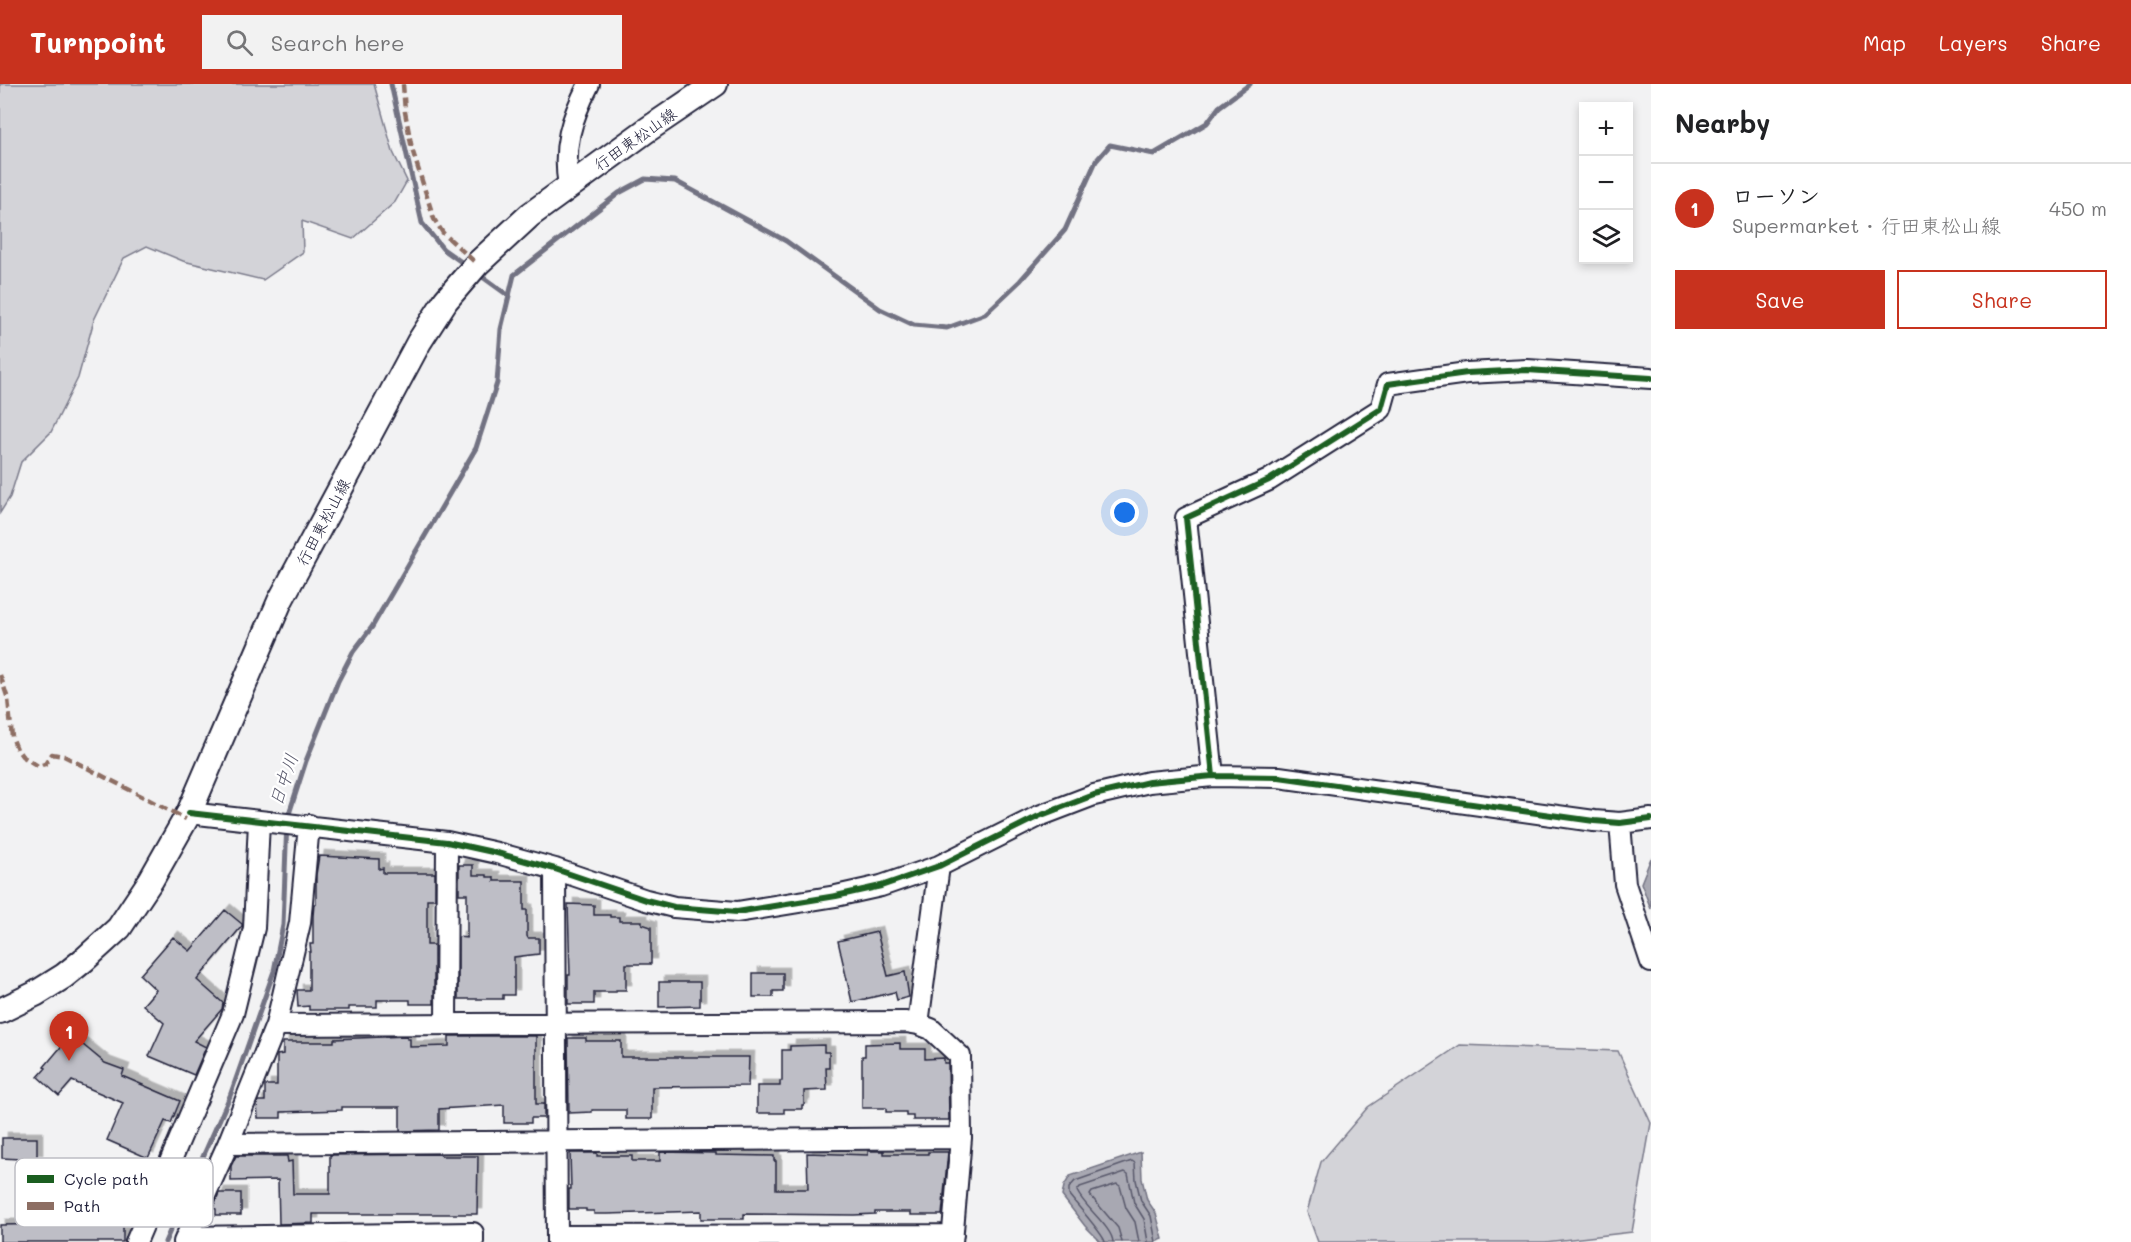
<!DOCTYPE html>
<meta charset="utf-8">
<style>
body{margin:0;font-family:Mali,"Klee One",sans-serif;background:#f2f2f2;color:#202124}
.controls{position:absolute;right:18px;top:18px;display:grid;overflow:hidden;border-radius:0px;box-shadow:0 3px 9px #0003}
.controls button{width:54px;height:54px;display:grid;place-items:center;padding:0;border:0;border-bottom:2px solid #e0e0e0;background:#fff;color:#202124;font:30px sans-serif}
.you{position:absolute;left:1125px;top:429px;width:21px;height:21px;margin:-15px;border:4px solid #fff;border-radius:50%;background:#1a73e8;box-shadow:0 0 0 9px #1a73e833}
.badge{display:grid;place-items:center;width:39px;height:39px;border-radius:50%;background:#c8321e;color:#fff;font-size:20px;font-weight:700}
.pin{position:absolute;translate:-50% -50px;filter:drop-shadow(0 2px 3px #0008)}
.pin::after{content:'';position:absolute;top:32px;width:21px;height:18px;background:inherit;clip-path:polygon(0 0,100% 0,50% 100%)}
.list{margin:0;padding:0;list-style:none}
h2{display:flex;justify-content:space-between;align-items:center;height:78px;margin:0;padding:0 24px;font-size:26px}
h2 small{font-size:20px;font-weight:400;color:#757577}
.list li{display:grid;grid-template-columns:39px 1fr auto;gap:18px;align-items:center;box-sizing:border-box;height:90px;padding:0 24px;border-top:2px solid #e0e0e0}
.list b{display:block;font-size:22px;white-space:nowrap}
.list p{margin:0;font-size:20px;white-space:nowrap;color:#757577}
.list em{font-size:20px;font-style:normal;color:#757577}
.actions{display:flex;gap:12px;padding:18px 24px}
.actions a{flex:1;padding:14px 0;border:2px solid #c8321e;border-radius:0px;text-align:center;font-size:21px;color:#c8321e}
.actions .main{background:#c8321e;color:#fff}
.icon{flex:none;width:33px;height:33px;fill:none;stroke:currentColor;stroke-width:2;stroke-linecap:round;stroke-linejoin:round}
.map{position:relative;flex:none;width:1651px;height:1158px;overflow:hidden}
header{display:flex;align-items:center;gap:36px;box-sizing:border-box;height:84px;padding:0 30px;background:#c8321e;color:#fff}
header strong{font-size:28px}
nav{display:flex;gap:33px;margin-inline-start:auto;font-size:21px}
.search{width:420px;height:54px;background:#f2f2f2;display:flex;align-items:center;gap:15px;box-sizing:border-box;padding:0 21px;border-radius:0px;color:#757577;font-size:22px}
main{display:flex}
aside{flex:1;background:#fff}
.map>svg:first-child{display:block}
</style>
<header>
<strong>Turnpoint</strong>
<div class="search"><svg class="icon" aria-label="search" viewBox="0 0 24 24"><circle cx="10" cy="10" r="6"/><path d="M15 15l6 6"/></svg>Search here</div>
<nav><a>Map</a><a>Layers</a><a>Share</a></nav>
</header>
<main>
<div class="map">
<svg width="1651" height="1158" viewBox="0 0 1651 1158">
<defs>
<filter id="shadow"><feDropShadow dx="5.5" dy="-5.5" stdDeviation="0" flood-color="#0004"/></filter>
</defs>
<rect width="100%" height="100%" fill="#f2f2f3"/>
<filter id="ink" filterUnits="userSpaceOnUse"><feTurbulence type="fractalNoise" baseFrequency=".0167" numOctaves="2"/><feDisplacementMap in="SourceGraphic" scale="12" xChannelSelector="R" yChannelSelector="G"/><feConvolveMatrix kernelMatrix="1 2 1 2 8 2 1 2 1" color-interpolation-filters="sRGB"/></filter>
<g filter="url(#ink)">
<path fill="#d3d3d8" stroke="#7a7a8a" stroke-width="1.5" d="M 0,0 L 374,0 L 393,68 L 407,97 L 395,118 L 353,155 L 302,137 L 303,168 L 263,196 L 183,177 L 147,162 L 124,174 L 94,236 L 78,294 L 51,348 L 21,378 L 10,413 L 0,429 Z
M 1460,961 L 1618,967 L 1651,1039 L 1632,1148 L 1545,1158 L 1318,1158 L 1307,1128 L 1321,1078 L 1368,1023 Z"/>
<path fill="#a8a8b2" stroke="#727282" stroke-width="1.5" d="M 1651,774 L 1651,825 L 1641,799 Z
M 1141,1068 L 1142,1095 L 1147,1116 L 1156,1129 L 1163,1155 L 1155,1158 L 1101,1158 L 1085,1142 L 1062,1112 L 1064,1102 L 1070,1092 Z"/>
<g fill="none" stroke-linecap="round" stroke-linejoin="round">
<path stroke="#58586b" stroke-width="1.5" d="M 1105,1158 C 1104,1151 1076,1120 1069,1111 L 1069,1104 L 1075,1097 L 1132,1077 L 1135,1079 L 1136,1096 L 1141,1117 L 1151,1132 L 1156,1158
M 1113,1158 C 1112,1143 1084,1123 1077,1107 L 1080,1103 L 1125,1088 L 1128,1090 L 1134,1119 L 1144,1135 L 1148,1158
M 1122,1158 L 1118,1144 L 1090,1111 L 1092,1108 L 1117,1100 L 1120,1102 L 1126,1124 L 1135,1138 L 1139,1158"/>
<path stroke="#727282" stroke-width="5" d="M 391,0 L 422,139 L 443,165 L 467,182
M 477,189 L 509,212
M 165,1158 L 230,1012 L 274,887 L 283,841 L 287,736 L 306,677 L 338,597 L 353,568 L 372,543 L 476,364 L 497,299 L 501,245 L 514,191 L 619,109 L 645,95 L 675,97 L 786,157 L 880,225 L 914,241 L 947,244 L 985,230 L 1020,197 L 1065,146 L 1096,77 L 1110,61 L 1154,70 L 1207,39 L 1219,23 L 1250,0"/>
</g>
<path fill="#bebec6" stroke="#22223b" stroke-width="1.5" filter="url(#shadow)" d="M 319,772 L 379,775 L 379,785 L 383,784 L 383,789 L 435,789 L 435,815 L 427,815 L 427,861 L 434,861 L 434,920 L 410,920 L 410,916 L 377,916 L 377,923 L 349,923 L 349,926 L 309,926 L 309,922 L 298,923 L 297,906 L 309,906 L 309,868 L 311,868 L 310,860 L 313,860 L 313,832 L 314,820 L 316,820 L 316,791 Z
M 459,781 L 473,781 L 473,791 L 487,791 L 487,793 L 494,793 L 494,797 L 524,797 L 524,826 L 527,826 L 527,852 L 528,854 L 539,854 L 539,870 L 514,873 L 514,911 L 503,911 L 503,915 L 458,915 L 458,853 L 467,854 L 467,810 L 459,810 Z
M 568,820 L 594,821 L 594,831 L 610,831 L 610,833 L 619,833 L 619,837 L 642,837 L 642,840 L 651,843 L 651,880 L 626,880 L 626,906 L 616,906 L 616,908 L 594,908 L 594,920 L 568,920 L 568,891 L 570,891 Z
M 225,826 L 242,840 L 242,842 L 197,896 L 223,919 L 222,925 L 194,957 L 206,963 L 194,991 L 149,972 L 164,939 L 143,921 L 156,906 L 140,891 L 173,853 L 190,867 Z
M 877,848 L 888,892 L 905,888 L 909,913 L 897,916 L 895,908 L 852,918 L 838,857 Z
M 753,889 L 783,889 L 783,907 L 773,907 L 773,913 L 753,913 Z
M 659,898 L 700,898 L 700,922 L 659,923 Z
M 71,951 L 105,979 L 124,986 L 122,992 L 180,1017 L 171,1039 L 165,1037 L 148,1074 L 107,1056 L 123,1019 L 72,997 L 59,1012 L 38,993 L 46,984 L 44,983 Z
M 407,952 L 407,955 L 410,955 L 410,963 L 449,962 L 449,952 L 536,952 L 536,1020 L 544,1020 L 544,1034 L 531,1034 L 531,1039 L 504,1039 L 504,1021 L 439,1025 L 439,1046 L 400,1047 L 400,1023 L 342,1023 L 342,1026 L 281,1028 L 281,1034 L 258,1034 L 257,1019 L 258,1017 L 265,1017 L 265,1001 L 277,1001 L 277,971 L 283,970 L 283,958 L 334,958 L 334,955 Z
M 568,954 L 586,954 L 586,957 L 621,957 L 621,973 L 749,973 L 748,1002 L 652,1003 L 652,1035 L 626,1035 L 626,1026 L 592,1026 L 592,1028 L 569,1029 Z
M 900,959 L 900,965 L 925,965 L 925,975 L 944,974 L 944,979 L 948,979 L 949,1036 L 913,1036 L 913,1032 L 906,1032 L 906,1028 L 886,1028 L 886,1024 L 862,1024 L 862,972 L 865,972 L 865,960 Z
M 824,961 L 824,968 L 829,968 L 829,984 L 826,984 L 827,1006 L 804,1007 L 804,1021 L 802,1021 L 802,1025 L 784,1025 L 784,1029 L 757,1029 L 757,1002 L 780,1002 L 780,997 L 782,997 L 782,966 L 790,966 L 790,962 Z
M 2,1054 L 37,1054 L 37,1076 L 2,1074 Z
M 868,1067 L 884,1067 L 884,1070 L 928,1070 L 928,1068 L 948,1068 L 942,1131 L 911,1131 L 911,1128 L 875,1128 L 875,1130 L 854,1131 L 744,1130 L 744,1135 L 701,1135 L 701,1127 L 608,1130 L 594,1130 L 594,1127 L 586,1127 L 586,1125 L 569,1125 L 569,1105 L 571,1105 L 570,1069 L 597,1069 L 597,1072 L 632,1072 L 632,1077 L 660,1077 L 660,1068 L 716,1069 L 716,1071 L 774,1072 L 774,1077 L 776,1077 L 776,1105 L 808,1105 L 807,1069 L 868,1071 Z
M 439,1070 L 442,1072 L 478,1072 L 477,1130 L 313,1130 L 313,1139 L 279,1140 L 278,1096 L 231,1097 L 231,1082 L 236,1072 L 287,1072 L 288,1078 L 292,1077 L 293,1110 L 330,1110 L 330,1071 Z
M 115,1101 L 115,1104 L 135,1113 L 123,1136 L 123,1158 L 0,1158 L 0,1141 L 54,1140 L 54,1102 Z
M 219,1109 L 241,1109 L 241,1131 L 216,1131 L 216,1125 L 213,1124 Z"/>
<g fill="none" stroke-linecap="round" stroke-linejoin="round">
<g stroke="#22223b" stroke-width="24">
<path id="minor" d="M 569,102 C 562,63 571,35 589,0
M 1213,692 L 1186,434 L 1269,396 L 1381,325 L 1388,300 L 1467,289 L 1527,286 L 1651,294
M 189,729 L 447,758 L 497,769 L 555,785 L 646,816 L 674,823 L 737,828 L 836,812 L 881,802 L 939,782 L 1039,732 L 1094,711 L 1149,698 L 1213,692 L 1279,693 L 1594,737 L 1620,739 L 1651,735
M 1620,739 L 1625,800 L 1651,878
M 939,782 L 918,940 L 931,945 L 960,972 L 961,1054 L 952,1158
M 555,785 L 557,1158
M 446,939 L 447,758
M 276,941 L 906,938 L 918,940
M 228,1060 L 961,1054
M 557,1152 L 953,1151
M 186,1153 L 473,1149 L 473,1158
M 136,1158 L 233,930 L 254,844 L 259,738
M 184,1158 L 228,1060 L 276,941 L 300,839 L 309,741"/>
</g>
<g stroke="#22223b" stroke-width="28">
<path id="major" d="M 0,927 L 35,910 L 64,892 L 85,875 L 119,844 L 151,796 L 189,729 L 280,517 L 419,258 L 446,216 L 477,180 L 530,131 L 647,46 L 715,0"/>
</g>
<use href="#minor" stroke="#fff" stroke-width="20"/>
<use href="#major" stroke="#fff" stroke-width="24"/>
<path stroke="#8d6e63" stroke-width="4.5" stroke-dasharray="9 4.5" stroke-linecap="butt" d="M 403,0 L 405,28 L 412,65 L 434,135 L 443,149 L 477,180
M 0,591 L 8,615 L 12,653 L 17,665 L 22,672 L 38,682 L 45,680 L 52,670 L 64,672 L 186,735"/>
<g stroke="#fff" stroke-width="10">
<path id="cycleway" d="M 1213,692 L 1186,434 L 1269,396 L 1381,325 L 1388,300 L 1467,289 L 1527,286 L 1651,294
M 189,729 L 447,758 L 497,769 L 555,785 L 646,816 L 674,823 L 737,828 L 836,812 L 881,802 L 939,782 L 1039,732 L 1094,711 L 1149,698 L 1213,692 L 1279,693 L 1594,737 L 1620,739 L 1651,735"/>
</g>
<use href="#cycleway" stroke="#1b5e20" stroke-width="6"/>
</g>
</g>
<g text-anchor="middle" stroke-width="4.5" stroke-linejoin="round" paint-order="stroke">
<g font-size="16" fill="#22223b" stroke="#fff">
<text transform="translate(635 55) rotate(-35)" y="6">行田東松山線</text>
<text transform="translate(323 438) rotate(-62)" y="6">行田東松山線</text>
</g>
<g font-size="18" font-style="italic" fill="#58586b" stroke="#fff">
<text transform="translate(284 696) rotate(-71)" y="6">日中川</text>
</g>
</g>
<rect x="15" y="1074" width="198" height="69" rx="9" fill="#fff" stroke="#bdbdc4" stroke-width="1.5"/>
<rect x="27" y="1091" width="27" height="8" fill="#1b5e20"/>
<rect x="27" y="1118" width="27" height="8" fill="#8d6e63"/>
<g font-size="16" fill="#22223b">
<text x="64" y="1101">Cycle path</text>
<text x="64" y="1128">Path</text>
</g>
</svg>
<div class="controls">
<button>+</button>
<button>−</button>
<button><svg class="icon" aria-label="layers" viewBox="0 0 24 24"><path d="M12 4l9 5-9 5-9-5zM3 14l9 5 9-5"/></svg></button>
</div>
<div class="you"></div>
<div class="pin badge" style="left:69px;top:977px">1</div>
</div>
<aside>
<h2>Nearby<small></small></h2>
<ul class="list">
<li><span class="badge">1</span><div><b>ローソン</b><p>Supermarket · 行田東松山線</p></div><em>450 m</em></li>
</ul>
<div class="actions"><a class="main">Save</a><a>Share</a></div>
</aside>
</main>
